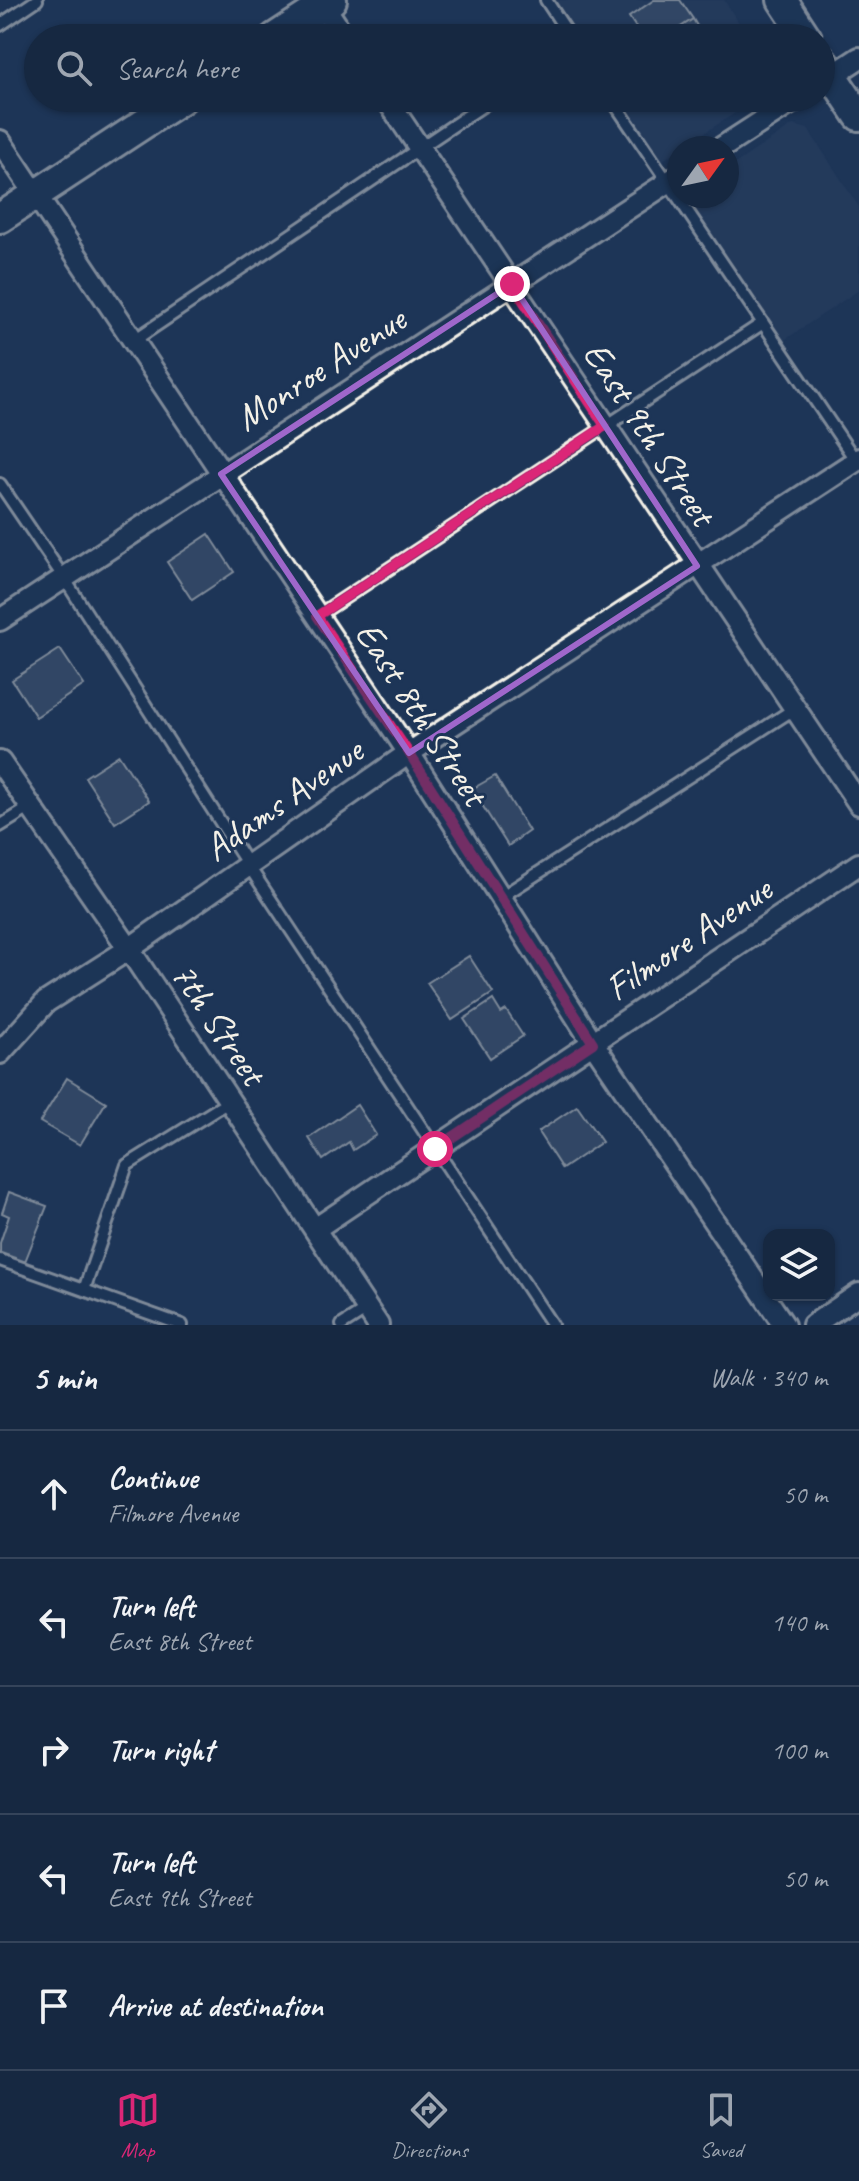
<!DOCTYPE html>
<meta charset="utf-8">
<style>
body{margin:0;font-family:Caveat,sans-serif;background:#1f3048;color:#f1f3f6}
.controls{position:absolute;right:24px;bottom:24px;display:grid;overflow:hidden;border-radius:16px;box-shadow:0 2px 6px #0004}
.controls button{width:72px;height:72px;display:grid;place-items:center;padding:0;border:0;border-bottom:2px solid #35445a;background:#162841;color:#f1f3f6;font:40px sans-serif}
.compass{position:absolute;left:667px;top:136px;width:72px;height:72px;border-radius:50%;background:#162841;box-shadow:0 2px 6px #0004;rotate:57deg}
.stop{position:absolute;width:24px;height:24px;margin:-18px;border:6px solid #db2777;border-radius:50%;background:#fff}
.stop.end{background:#db2777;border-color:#fff;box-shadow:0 2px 8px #0008}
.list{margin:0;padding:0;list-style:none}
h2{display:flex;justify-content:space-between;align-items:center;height:104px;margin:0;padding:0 32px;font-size:34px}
h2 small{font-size:26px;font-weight:400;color:#9ea6b1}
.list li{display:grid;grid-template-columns:52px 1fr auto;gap:24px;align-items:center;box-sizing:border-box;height:128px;padding:0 32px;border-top:2px solid #35445a}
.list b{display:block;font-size:30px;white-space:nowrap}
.list p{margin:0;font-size:26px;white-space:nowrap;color:#9ea6b1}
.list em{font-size:26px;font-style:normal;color:#9ea6b1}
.icon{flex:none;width:44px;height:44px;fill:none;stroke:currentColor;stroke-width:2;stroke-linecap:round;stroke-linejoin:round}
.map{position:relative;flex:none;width:859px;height:1325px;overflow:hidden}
.search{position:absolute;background:#162841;box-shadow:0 2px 6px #0004;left:24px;right:24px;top:24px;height:88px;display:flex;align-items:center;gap:20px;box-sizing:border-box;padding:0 28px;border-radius:44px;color:#9ea6b1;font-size:30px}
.sheet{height:744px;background:#162841}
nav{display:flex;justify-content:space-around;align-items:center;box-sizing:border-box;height:112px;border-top:2px solid #35445a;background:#162841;font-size:22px;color:#9ea6b1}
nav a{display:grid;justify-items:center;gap:4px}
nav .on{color:#db2777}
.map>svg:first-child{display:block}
</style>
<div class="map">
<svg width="859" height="1325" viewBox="0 0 859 1325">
<rect width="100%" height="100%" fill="#1d3557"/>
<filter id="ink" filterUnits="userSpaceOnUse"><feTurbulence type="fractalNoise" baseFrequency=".0125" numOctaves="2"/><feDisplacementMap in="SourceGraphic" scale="16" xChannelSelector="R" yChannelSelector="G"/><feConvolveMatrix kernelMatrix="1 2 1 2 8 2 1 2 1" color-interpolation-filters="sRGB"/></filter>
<g filter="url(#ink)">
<path fill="#2a4060" d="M 555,0 L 724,0 L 749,38 L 580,38 Z
M 619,98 L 758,98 L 660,162 Z
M 793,125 L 808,129 L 859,207 L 859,290 L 783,341 L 685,196 L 727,196 L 727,169 Z"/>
<path fill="#485b74" stroke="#f4f1e8" stroke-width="2" d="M 654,0 L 680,0 L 693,19 L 664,38 L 643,38 L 629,17 Z
M 693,19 L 704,38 L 664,38 Z
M 209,534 L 234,572 L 192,600 L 167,562 Z
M 60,649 L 84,685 L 36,717 L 12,680 Z
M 119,755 L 149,801 L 115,823 L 85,777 Z
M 495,776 L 529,831 L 508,846 L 472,789 Z
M 469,956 L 493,993 L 452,1020 L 427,983 Z
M 493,1000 L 501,1013 L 506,1010 L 523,1036 L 490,1058 L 464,1019 Z
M 67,1078 L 106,1102 L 80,1145 L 40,1122 Z
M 357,1105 L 376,1135 L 353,1150 L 349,1142 L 323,1160 L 309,1138 Z
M 577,1106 L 602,1142 L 562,1169 L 538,1132 Z
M 9,1192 L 47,1206 L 24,1264 L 0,1253 L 0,1243 L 9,1216 L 2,1213 Z"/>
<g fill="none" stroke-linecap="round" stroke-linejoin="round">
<g stroke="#f4f1e8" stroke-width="16">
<path id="lane" d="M 546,0 L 571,38
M 0,25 L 37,0
M 611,98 L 856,461
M 133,341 L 494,98
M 0,484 L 64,578 L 248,865 L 552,1325
M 317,616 L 763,323
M 0,826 L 31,807
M 501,897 L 794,709
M 0,1260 L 182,1325
M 84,1290 L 127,1165 L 230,1101
M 342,1325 L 367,1309"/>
</g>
<g stroke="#f4f1e8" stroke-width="26">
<path id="street" d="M 320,0 L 345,38
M 821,83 L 859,58
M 386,98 L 859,804
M 0,141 L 409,753 L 593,1043 L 784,1325
M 721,148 L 798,98
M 0,620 L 679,175
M 0,762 L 129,949 L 378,1325
M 0,1053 L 46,1002 L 129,949 L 409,753 L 859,459
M 315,1229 L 859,864
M 813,1325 L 859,1294"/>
</g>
<g stroke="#f4f1e8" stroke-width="34">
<path id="secondary" d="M 782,0 L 807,38
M 274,38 L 332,0
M 821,59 L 859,116
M 0,218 L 183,98"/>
</g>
<use href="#lane" stroke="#1d3557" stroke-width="10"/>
<use href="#street" stroke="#1d3557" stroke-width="20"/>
<use href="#secondary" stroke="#1d3557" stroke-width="28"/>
</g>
</g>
<g fill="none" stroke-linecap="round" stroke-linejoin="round" filter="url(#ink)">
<path stroke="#db2777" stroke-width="10" d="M 435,1149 L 593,1043 L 409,753 L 317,616 L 605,426 L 512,284"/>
</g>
<path d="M0 0H859V1325H0ZM 512,284 L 697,566 L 409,753 L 221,474 Z" fill="#1d3557" fill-opacity=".55" fill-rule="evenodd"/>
<path fill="none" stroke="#9f67cb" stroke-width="6" stroke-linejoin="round" d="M 512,284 L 697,566 L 409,753 L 221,474 Z"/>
<g text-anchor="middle" stroke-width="6" stroke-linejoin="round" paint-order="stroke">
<g font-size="38" fill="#f4f1e8" stroke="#1d3557">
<text transform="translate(320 368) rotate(-33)" y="13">Monroe Avenue</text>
<text transform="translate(650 433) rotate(57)" y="13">East 9th Street</text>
<text transform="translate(422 713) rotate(57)" y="13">East 8th Street</text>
<text transform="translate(283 799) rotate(-35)" y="13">Adams Avenue</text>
<text transform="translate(688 938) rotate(-34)" y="13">Filmore Avenue</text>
<text transform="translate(219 1023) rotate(56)" y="13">7th Street</text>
</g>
</g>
</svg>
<div class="controls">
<button><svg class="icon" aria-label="layers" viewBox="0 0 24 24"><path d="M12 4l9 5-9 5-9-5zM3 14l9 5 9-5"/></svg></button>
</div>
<svg class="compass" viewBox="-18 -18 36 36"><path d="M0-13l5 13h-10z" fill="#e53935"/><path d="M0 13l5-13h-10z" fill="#9ea6b1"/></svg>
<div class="stop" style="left:435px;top:1149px"></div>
<div class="stop end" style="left:512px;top:284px"></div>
<div class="search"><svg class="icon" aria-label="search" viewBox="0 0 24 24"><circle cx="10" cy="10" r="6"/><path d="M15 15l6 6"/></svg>Search here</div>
</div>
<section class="sheet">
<h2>5 min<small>Walk · 340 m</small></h2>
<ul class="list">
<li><svg class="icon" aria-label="ahead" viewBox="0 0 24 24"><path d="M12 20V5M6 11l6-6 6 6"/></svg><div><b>Continue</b><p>Filmore Avenue</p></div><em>50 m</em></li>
<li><svg class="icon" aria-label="left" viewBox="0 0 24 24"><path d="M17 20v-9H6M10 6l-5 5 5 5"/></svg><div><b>Turn left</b><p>East 8th Street</p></div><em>140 m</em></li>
<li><svg class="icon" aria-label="right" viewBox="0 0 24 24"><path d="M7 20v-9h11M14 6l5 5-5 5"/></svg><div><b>Turn right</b></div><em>100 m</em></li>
<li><svg class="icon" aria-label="left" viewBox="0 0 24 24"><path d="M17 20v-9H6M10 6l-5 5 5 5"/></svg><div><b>Turn left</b><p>East 9th Street</p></div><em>50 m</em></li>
<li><svg class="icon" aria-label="arrive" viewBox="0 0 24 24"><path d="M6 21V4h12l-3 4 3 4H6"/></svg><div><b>Arrive at destination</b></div></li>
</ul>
</section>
<nav>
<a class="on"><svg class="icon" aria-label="map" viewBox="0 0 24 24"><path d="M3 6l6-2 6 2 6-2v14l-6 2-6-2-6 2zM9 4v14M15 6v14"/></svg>Map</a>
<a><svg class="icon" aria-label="directions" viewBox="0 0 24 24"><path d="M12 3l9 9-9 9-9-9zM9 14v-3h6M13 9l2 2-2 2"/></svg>Directions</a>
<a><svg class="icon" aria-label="saved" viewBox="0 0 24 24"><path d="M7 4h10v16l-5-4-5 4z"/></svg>Saved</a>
</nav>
